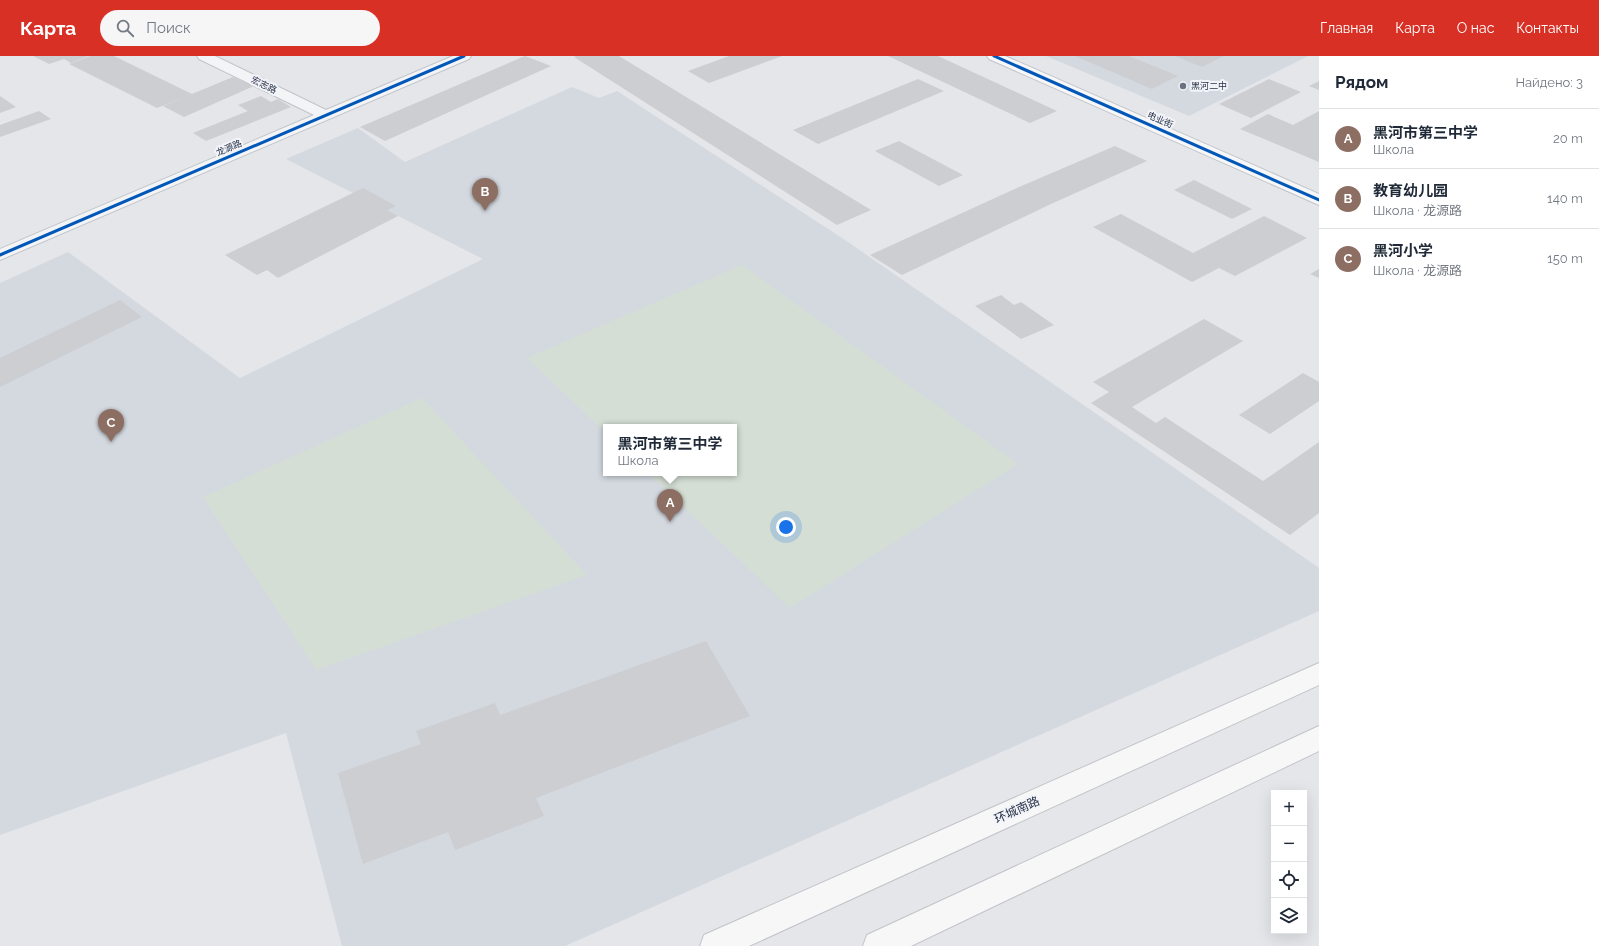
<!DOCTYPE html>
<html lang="ru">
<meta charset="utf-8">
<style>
body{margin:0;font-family:Raleway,"Noto Sans SC",sans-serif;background:#f6f6f7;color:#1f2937}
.controls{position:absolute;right:12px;bottom:12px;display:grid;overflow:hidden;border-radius:0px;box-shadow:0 4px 16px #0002}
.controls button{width:36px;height:36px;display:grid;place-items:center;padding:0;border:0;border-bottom:1px solid #e0e1e3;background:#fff;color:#1f2937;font:20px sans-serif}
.you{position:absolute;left:786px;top:471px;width:14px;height:14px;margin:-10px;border:3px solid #fff;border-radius:50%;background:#1a73e8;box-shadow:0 0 0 6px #1a73e833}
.badge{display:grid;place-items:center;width:26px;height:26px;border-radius:50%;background:#d93025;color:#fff;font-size:13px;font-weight:700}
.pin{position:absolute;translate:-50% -33px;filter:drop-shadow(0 1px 2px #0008)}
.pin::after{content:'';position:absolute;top:21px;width:14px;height:12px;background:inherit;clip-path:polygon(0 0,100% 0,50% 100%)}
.popup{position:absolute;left:603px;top:368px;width:134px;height:52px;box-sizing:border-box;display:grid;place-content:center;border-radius:0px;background:#fff;filter:drop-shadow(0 1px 3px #0005);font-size:13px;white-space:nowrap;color:#747a83}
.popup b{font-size:15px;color:#1f2937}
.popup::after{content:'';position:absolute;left:50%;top:100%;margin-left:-8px;border:8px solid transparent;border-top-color:#fff}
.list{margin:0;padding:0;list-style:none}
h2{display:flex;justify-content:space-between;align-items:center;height:52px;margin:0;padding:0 16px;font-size:17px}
h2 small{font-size:13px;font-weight:400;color:#747a83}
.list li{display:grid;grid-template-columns:26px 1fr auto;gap:12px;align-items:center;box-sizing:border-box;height:60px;padding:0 16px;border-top:1px solid #e0e1e3}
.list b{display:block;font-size:15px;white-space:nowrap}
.list p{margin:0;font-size:13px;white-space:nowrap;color:#747a83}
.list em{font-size:13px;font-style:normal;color:#747a83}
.icon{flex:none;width:22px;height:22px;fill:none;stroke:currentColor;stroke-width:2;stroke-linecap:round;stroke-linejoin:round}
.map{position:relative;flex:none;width:1319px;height:890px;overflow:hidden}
header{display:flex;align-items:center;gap:24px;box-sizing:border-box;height:56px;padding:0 20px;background:#d93025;color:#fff}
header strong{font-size:19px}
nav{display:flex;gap:22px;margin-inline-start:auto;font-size:14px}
.search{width:280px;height:36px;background:#f6f6f7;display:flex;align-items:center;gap:10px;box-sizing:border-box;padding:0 14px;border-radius:22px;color:#747a83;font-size:15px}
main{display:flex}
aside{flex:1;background:#fff}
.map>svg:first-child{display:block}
</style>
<header>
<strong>Карта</strong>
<div class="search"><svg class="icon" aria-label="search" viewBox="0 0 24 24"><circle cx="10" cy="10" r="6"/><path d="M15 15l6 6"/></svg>Поиск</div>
<nav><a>Главная</a><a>Карта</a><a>О нас</a><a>Контакты</a></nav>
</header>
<main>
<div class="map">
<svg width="1319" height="890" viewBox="0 0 1319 890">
<rect width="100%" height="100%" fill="#e4e6ea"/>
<path fill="#d4d9e0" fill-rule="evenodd" d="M 1046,0 L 1308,0 L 1189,60 Z
M 572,31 L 599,42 L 617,35 L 845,184 L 1319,512 L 1319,555 L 565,890 L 342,890 L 286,677 L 0,779 L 0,227 L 68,196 L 240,322 L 483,203 L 286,103 L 358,72 L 405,106 ZM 606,371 L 734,371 L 734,417 L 606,417 Z"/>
<path fill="#d4ded4" d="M 742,209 L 1018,408 L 790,552 L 648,417 L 734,417 L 734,371 L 606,371 L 606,377 L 527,302 Z
M 422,342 L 587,519 L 316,614 L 203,441 Z"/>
<path fill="#ccced2" d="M 33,0 L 88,0 L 71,7 L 64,3 L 49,8 Z
M 90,0 L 114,0 L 192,38 L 157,52 L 69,8 Z
M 525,0 L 551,10 L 385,85 L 360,71 Z
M 576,0 L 619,0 L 871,154 L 837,169 L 574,1 Z
M 729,0 L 782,0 L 709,27 L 688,15 Z
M 888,0 L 938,0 L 1057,55 L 1030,67 Z
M 1075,0 L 1129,0 L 1178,20 L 1152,33 Z
M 1175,0 L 1224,0 L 1202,11 Z
M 233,21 L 254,30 L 184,61 L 163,50 Z
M 918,23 L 944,35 L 818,88 L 793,74 Z
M 1269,23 L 1301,36 L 1251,62 L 1219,48 Z
M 1319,25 L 1319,34 L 1309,30 Z
M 0,40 L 16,51 L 0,57 Z
M 261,40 L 271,46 L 278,43 L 291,51 L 206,85 L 193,77 L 248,55 L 238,49 Z
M 39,55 L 51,63 L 0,81 L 0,69 Z
M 1319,55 L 1319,106 L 1240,73 L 1268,58 L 1293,69 Z
M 899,85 L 963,119 L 939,130 L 875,95 Z
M 1115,90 L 1147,105 L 1051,148 L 902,219 L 870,199 L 1019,131 Z
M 1194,124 L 1252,153 L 1232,163 L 1174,134 Z
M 363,132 L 396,150 L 387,154 L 398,160 L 278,222 L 267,214 L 257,219 L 225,199 Z
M 1121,158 L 1193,197 L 1264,160 L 1307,182 L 1235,220 L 1219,212 L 1192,226 L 1093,171 Z
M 1319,213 L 1319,222 L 1310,218 Z
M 1001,239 L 1014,249 L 1021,246 L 1054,269 L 1021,283 L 975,250 Z
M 120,244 L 142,261 L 0,331 L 0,302 Z
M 1204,263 L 1243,285 L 1132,351 L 1156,367 L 1165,361 L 1263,425 L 1319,386 L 1319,457 L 1290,479 L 1091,347 L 1109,336 L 1093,326 Z
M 1303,317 L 1319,326 L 1319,345 L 1270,378 L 1239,359 Z
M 706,585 L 750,660 L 536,742 L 544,760 L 455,794 L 448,776 L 363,808 L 338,717 L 421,688 L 416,675 L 495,647 L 500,659 Z"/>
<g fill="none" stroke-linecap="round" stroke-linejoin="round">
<g stroke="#c2c4c8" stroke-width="2">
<path id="street" d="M 197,0 L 215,0 L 326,54 L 453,0 L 471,0 L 469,3 L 0,204 L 0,193 L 314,59 L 199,3 Z"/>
</g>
<g stroke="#c2c4c8" stroke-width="2">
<path id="secondary" d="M 987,0 L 1005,0 L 1319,138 L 1319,149 L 989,3 Z
M 1319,607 L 1319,629 L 749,890 L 700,890 L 704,879 Z
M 1319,670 L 1319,695 L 911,890 L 863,890 L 867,879 Z"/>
</g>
<use href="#street" fill="#f3f4f6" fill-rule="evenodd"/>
<use href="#secondary" fill="#f7f7f8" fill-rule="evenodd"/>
<g stroke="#f2f4f9" stroke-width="4.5">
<path id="cycleway" d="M 994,0 L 1319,144
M 0,199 L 464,0"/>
</g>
<use href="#cycleway" stroke="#0057b8" stroke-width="3"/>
</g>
<circle fill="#6a717f" stroke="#f2f4f9" stroke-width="1.5" cx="1183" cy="30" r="4"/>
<g text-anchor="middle" stroke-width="4" stroke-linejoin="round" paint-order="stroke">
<g font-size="9" fill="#283246" stroke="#f2f4f9">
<text transform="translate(264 29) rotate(26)" y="3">宏志路</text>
<text transform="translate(1160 64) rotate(24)" y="3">电业街</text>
<text transform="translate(229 92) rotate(-23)" y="3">龙源路</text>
</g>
<g font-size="9" fill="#283246" stroke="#f2f4f9" text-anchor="start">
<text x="1191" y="33">黑河二中</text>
</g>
<g font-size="12" fill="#283246" stroke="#f2f4f9">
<text transform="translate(1017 754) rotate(-24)" y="4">环城南路</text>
</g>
</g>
</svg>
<div class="controls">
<button>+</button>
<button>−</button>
<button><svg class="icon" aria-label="locate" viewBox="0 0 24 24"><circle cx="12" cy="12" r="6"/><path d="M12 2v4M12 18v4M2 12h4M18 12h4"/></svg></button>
<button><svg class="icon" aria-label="layers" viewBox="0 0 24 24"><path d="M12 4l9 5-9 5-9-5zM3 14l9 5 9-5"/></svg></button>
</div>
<div class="you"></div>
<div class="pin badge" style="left:670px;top:466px;background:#8d6e63">A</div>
<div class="popup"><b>黑河市第三中学</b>Школа</div>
<div class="pin badge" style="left:485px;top:155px;background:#8d6e63">B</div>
<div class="pin badge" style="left:111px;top:386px;background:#8d6e63">C</div>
</div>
<aside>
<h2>Рядом<small>Найдено: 3</small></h2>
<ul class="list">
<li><span class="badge" style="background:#8d6e63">A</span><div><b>黑河市第三中学</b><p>Школа</p></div><em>20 m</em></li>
<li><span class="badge" style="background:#8d6e63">B</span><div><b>教育幼儿园</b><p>Школа · 龙源路</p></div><em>140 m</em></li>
<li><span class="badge" style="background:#8d6e63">C</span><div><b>黑河小学</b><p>Школа · 龙源路</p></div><em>150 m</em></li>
</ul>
</aside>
</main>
